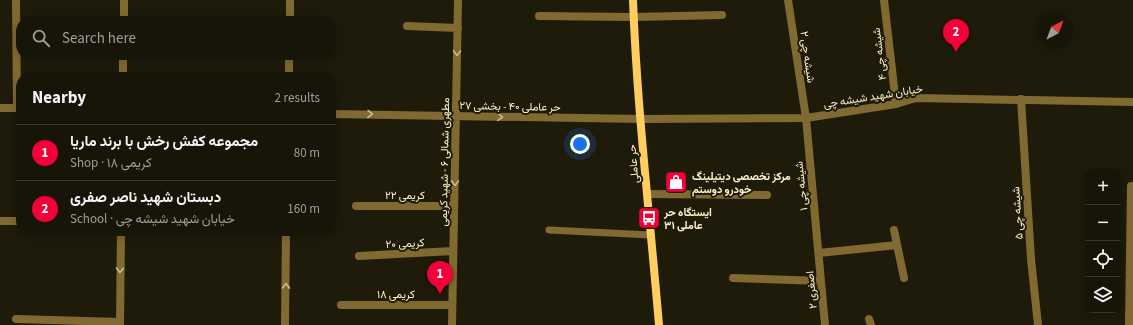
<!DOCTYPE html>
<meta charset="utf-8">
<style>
body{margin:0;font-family:"Source Sans 3",Vazirmatn,sans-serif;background:#242116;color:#f1f3f6}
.controls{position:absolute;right:12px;bottom:12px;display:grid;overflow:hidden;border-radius:8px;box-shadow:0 2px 10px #0003}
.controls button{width:36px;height:36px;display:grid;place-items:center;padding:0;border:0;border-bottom:1px solid #363329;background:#171408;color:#f1f3f6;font:20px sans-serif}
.compass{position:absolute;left:1037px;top:12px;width:36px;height:36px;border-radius:50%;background:#171408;box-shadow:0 2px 10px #0003;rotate:42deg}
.you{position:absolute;left:580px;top:144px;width:14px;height:14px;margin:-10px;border:3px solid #fff;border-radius:50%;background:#1a73e8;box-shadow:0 0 0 6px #1a73e833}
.badge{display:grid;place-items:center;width:26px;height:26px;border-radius:50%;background:#f30039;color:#fff;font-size:13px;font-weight:700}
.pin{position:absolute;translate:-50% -33px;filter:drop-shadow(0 1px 2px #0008)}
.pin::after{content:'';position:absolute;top:21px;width:14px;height:12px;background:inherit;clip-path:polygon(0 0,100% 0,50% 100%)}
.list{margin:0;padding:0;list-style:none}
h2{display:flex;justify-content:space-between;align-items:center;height:52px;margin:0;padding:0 16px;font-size:17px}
h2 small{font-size:13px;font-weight:400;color:#9e9e9c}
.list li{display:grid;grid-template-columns:26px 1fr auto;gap:12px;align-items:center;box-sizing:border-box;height:56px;padding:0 16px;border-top:1px solid #363329}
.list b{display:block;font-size:15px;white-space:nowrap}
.list p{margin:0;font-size:13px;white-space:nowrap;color:#9e9e9c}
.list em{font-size:13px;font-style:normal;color:#9e9e9c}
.icon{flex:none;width:22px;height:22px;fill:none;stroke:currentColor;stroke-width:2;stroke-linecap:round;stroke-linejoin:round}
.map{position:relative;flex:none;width:1133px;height:325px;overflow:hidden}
.search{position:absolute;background:#171408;box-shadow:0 2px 10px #0003;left:16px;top:16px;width:320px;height:44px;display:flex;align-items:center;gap:10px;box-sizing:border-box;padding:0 14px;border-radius:16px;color:#9e9e9c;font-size:15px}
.panel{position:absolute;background:#171408;box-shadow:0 2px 10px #0003;left:16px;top:72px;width:320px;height:164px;border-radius:16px}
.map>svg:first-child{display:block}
</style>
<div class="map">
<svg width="1133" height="325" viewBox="0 0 1133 325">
<rect width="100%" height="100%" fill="#1f1b0a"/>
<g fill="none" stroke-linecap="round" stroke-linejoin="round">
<path stroke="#816a32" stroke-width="7" d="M 549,230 L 651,235"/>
<path stroke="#816a32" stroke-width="8" d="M 16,0 L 17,108
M 788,0 L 806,118 L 825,325
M 884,0 L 896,104
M 539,16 L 634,17 L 722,15
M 124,21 L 124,0
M 290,21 L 290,0
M 407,26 L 458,28
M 123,77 L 123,55
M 289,77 L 289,55
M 1021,99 L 1031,259 L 1038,325
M 0,108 L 21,108
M 331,114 L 641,119
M 647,194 L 767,195
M 356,206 L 454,206
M 0,221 L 21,221
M 894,230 L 904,278
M 819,253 L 897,245
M 359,256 L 453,251
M 733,278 L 821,281
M 341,305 L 452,305
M 16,319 L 120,322
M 869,319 L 871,325
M 120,325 L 121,231
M 285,325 L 286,231
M 452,325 L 458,0
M 1129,325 L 1131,186 L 1133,186"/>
<path stroke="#816a32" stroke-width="8" d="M 641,119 L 806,118 L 896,104 L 916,98 L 1133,102"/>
<path stroke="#ffce5f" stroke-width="8" d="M 633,0 C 637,109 650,217 659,325"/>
</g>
<defs><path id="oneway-chevron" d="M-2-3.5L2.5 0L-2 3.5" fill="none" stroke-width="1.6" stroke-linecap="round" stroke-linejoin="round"/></defs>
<g stroke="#cdbc8c">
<use href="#oneway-chevron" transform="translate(457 53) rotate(91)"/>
<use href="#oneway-chevron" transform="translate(370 114) rotate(1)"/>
<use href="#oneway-chevron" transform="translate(500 117) rotate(1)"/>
<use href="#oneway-chevron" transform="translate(455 183) rotate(91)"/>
<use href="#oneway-chevron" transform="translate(120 270) rotate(91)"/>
<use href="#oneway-chevron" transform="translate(286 286) rotate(-89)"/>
</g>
<defs>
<g id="shop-square" transform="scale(1.15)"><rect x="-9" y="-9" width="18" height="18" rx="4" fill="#f30039" stroke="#1f1b0a"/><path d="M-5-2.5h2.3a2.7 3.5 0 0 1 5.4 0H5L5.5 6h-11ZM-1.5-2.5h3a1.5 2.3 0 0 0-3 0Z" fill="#fff"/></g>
<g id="bus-square" transform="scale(1.15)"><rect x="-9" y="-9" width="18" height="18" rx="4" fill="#f30039" stroke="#1f1b0a"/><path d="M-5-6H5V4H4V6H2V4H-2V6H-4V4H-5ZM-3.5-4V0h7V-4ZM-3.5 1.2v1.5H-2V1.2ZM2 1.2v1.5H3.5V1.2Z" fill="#fff"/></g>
</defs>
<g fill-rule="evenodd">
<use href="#shop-square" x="676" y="182"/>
<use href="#bus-square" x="649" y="218"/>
</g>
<g text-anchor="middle" stroke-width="4" stroke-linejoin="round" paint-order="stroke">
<g font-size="11" fill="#fff3c8" stroke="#1f1b0a">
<text transform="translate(879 54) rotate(-97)" y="4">شیشه چی ۴</text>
<text transform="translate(808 57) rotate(82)" y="4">شیشه چی ۲</text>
<text transform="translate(873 96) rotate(-9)" y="4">خیابان شهید شیشه چی</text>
<text transform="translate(510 106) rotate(1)" y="4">حر عاملی ۴۰ - بخشی ۲۷</text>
<text transform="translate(444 162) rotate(-89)" y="4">مطهری شمالی ۶ - شهید کریمی</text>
<text transform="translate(633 164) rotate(-95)" y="4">حر عاملی</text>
<text transform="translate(801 186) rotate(-96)" y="4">شیشه چی ۱</text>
<text x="405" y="199">کریمی ۲۲</text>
<text transform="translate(1017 213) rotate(-94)" y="4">شیشه چی ۵</text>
<text transform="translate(405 243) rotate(-3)" y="4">کریمی ۲۰</text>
<text transform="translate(811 290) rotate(-95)" y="4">اصغری ۲</text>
<text x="396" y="298">کریمی ۱۸</text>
</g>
<g font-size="11" font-weight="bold" fill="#fff3c8" stroke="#1f1b0a" text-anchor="start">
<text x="692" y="180">مرکز تخصصی دیتیلینگ<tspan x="692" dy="13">خودرو دوستم</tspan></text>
<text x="664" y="216">ایستگاه حر<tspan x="664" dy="13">عاملی ۳۱</tspan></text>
</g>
</g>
</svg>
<div class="controls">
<button>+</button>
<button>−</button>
<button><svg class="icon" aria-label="locate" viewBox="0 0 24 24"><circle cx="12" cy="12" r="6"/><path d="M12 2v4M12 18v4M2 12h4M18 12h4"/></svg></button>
<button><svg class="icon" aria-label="layers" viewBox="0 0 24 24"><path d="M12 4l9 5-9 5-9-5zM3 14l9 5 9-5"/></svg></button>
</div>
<svg class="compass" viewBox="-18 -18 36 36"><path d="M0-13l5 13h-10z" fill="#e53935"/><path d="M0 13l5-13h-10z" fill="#9e9e9c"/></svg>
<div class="you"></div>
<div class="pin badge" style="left:440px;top:294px">1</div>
<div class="pin badge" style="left:956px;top:52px">2</div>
<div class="search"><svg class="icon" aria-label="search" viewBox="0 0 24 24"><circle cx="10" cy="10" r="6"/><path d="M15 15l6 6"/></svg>Search here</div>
<section class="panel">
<h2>Nearby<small>2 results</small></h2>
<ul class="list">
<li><span class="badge">1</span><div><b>مجموعه کفش رخش با برند ماریا</b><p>Shop · کریمی ۱۸</p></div><em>80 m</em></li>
<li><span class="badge">2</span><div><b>دبستان شهید ناصر صفری</b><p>School · خیابان شهید شیشه چی</p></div><em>160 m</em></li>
</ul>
</section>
</div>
